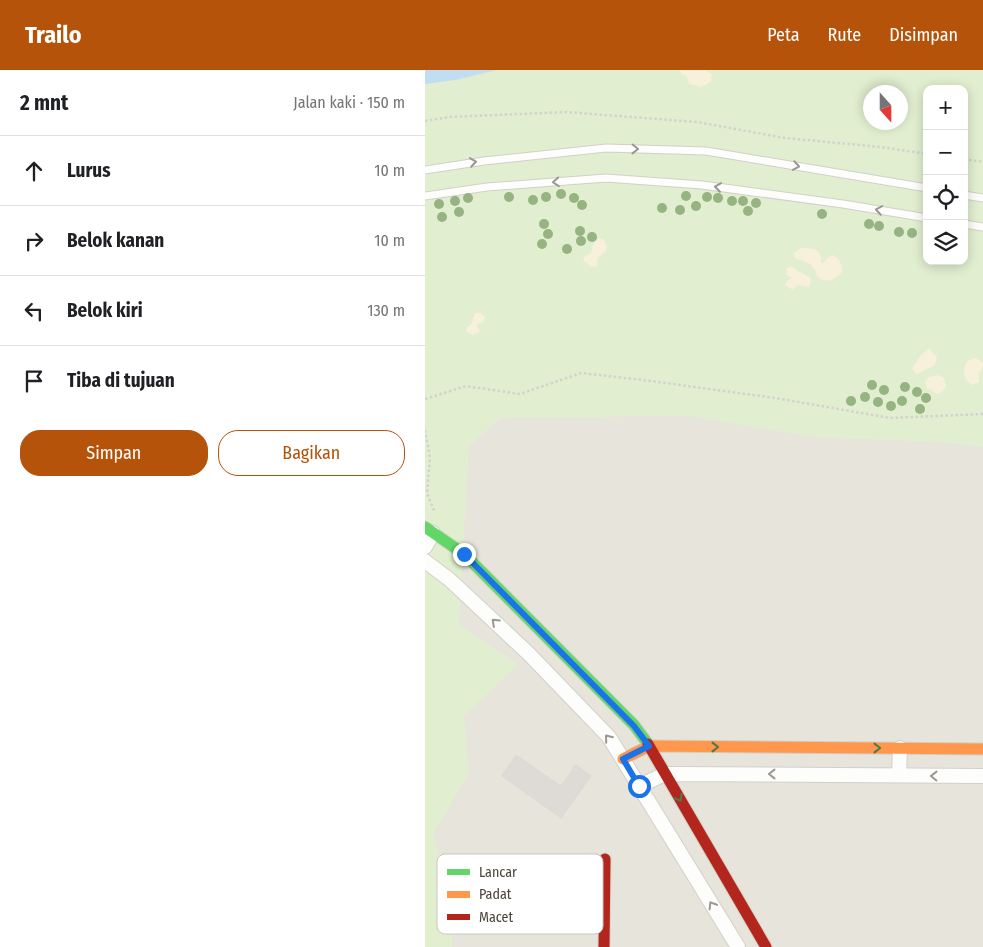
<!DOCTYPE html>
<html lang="id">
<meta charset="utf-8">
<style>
body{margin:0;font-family:"Fira Sans Condensed",sans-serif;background:#f6f6f6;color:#202124}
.controls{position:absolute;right:15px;top:15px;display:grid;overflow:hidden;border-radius:10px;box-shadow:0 2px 12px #0003}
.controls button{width:45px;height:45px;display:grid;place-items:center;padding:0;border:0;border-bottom:1px solid #e0e0e0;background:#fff;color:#202124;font:25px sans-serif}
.compass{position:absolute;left:438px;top:15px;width:45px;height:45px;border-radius:50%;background:#fff;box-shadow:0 2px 12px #0003;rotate:159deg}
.stop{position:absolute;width:15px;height:15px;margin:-11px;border:4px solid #1a73e8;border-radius:50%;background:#fff}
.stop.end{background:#1a73e8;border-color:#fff;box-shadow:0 1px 5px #0008}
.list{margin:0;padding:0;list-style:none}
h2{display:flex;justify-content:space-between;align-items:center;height:65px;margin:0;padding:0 20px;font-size:21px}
h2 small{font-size:16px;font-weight:400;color:#757577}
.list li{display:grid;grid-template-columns:32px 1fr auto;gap:15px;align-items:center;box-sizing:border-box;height:70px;padding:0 20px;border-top:1px solid #e0e0e0}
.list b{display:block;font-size:19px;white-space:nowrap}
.list em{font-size:16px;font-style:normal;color:#757577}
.actions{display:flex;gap:10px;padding:15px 20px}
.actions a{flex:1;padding:11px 0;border:1px solid #b45309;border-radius:20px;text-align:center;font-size:18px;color:#b45309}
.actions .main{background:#b45309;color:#fff}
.icon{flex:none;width:28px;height:28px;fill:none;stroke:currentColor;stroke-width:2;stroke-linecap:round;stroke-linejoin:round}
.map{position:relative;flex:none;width:558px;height:877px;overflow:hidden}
header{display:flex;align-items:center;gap:30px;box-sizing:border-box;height:70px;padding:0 25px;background:#b45309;color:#fff}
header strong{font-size:24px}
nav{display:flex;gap:28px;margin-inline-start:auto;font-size:18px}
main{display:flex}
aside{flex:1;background:#fff}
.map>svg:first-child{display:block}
</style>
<header>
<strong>Trailo</strong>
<nav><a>Peta</a><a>Rute</a><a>Disimpan</a></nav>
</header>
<main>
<aside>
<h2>2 mnt<small>Jalan kaki · 150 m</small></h2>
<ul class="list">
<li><svg class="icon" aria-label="ahead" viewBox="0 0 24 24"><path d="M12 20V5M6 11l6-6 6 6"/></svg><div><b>Lurus</b></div><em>10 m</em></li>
<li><svg class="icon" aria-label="right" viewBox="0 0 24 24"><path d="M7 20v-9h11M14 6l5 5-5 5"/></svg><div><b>Belok kanan</b></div><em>10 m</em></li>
<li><svg class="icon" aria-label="left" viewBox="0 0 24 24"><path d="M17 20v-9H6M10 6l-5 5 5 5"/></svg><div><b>Belok kiri</b></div><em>130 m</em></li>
<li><svg class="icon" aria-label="arrive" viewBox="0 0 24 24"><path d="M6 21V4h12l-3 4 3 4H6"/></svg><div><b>Tiba di tujuan</b></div></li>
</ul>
<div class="actions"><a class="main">Simpan</a><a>Bagikan</a></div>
</aside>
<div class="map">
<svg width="558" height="877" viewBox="0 0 558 877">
<rect width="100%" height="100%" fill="#f4f2ee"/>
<path fill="#e7e4dc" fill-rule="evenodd" d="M 0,0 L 558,0 L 558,877 L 0,877 ZM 502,19 L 539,19 L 539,191 L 502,191 ZM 446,22 L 476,22 L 476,52 L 446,52 Z"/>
<path fill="#e1eecf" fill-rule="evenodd" d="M 0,0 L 558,0 L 558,377 L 510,372 L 388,367 L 264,346 L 76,348 L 44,376 L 34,555 L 93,595 L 39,646 L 44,703 L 8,764 L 27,838 L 27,877 L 0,877 ZM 502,19 L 539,19 L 539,191 L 502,191 ZM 446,22 L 476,22 L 476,52 L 446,52 Z"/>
<path fill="#f7f0da" d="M 255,0 L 280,0 L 287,4 L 286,12 L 276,17 L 264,14 L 262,7 L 256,4 Z
M 174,168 L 179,170 L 182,176 L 181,181 L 173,188 L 172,196 L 167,197 L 158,190 L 159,187 L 166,183 L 168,175 Z
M 376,178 C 387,178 397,178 396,192 L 398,193 L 402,188 L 408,185 C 415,189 417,193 417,202 C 410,209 403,215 393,207 C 391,204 390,199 387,196 C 384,192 375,190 369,188 L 369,183 Z
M 366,196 L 374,202 L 385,207 L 386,211 L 384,217 L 373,215 L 368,220 L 360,215 L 363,210 L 367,208 L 362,205 L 361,199 Z
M 50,243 L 56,243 L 60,247 L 59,251 L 52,255 L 55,262 L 47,265 L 41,261 L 42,257 L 46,255 Z
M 503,279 L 512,286 L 510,295 L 492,304 L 487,299 L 495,286 Z
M 551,288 L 558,293 L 557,299 L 554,303 L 554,312 L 547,315 C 538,308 537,301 542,291 Z
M 513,305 L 519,308 L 521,315 L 518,321 L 512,324 L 502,318 L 500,312 L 504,307 Z"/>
<path fill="#c0ddf1" d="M 0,0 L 72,0 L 30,10 L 0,14 Z"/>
<path fill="#dedbd6" stroke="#dcd9d4" d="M 91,685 L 136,716 L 151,695 L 166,706 L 136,748 L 77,706 Z"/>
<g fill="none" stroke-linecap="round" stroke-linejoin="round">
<g stroke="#d2d0cb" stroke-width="9">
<path id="lane" d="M 0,100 L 59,91 L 181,78 L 281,81 L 502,118
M 539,125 L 558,128
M 0,126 L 62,117 L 181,108 L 277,115 L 418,134 L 502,148
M 539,154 L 558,157"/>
</g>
<g stroke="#d2d0cb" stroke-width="16">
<path id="street" d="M 0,477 L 8,463
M 0,491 L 25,510 L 104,584 L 184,667 L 313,877
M 474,705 L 475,678
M 214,716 L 240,704 L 558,706"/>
</g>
<g stroke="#d3cfc5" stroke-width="13">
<path id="fast" d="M 0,457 L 39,484 L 209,655 L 223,674"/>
</g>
<g stroke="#d3cfc5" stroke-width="13">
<path id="slow" d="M 198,689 L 224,676 L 558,679"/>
</g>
<g stroke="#d3cfc5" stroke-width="13">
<path id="jam" d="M 223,674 L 341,877
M 179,877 L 180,789"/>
</g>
<path stroke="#d3d2cc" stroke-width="2.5" stroke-dasharray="2.5 2.5" stroke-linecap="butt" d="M 0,51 L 24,47 L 141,42 L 272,52 L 360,68 L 456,77 L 502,84
M 539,89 L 558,92
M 0,329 L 41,316 L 95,324 L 156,303 L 226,311 L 350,328 L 465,348 L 558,344
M 0,360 L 5,388 L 2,423 L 10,443"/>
<use href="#lane" stroke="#fdfdfc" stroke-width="7"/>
<use href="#street" stroke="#fdfdfc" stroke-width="14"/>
<use href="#fast" stroke="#63d668" stroke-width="11"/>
<use href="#slow" stroke="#ff974d" stroke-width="11"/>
<use href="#jam" stroke="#b3261e" stroke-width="11"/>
</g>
<g fill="#96b382">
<circle cx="136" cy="124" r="5"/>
<circle cx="261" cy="126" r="5"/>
<circle cx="84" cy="127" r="5"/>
<circle cx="121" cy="127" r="5"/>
<circle cx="282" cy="127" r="5"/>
<circle cx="43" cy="128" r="5"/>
<circle cx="149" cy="128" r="5"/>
<circle cx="293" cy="128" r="5"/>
<circle cx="108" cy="130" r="5"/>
<circle cx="30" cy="131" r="5"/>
<circle cx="307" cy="131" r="5"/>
<circle cx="318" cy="131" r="5"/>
<circle cx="331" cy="133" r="5"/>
<circle cx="14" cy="134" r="5"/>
<circle cx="157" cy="135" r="5"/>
<circle cx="271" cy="136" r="5"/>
<circle cx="237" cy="138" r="5"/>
<circle cx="255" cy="140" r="5"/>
<circle cx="323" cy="141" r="5"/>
<circle cx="34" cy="142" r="5"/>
<circle cx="397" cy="144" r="5"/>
<circle cx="17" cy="147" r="5"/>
<circle cx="119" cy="154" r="5"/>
<circle cx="444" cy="154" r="5"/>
<circle cx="454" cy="156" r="5"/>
<circle cx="155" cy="161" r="5"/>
<circle cx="474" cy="162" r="5"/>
<circle cx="487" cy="163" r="5"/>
<circle cx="123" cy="164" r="5"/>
<circle cx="167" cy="167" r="5"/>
<circle cx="156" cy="171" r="5"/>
<circle cx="117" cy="174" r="5"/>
<circle cx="142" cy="179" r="5"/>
<circle cx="447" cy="315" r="5"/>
<circle cx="480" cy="317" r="5"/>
<circle cx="459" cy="320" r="5"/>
<circle cx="492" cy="322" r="5"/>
<circle cx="440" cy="327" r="5"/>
<circle cx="501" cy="328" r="5"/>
<circle cx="426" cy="331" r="5"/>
<circle cx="477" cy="331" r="5"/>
<circle cx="453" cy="332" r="5"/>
<circle cx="466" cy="336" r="5"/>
<circle cx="495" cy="339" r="5"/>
</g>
<defs><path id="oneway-chevron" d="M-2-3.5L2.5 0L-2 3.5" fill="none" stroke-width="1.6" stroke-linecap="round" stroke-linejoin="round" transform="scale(1.25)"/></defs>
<g stroke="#9b9791">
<use href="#oneway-chevron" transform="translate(210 79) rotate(1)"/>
<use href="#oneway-chevron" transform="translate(48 92) rotate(-9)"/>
<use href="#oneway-chevron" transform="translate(371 96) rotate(10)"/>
<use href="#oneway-chevron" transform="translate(131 112) rotate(176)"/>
<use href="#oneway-chevron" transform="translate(293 117) rotate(-172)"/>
<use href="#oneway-chevron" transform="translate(454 140) rotate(-170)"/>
<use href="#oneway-chevron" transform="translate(70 552) rotate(-137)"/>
<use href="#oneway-chevron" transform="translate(183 668) rotate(-129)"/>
<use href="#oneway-chevron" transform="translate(347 704) rotate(-180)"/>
<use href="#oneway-chevron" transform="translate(509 706) rotate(-179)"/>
<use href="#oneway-chevron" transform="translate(287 835) rotate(-122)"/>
</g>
<g stroke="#537749">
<use href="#oneway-chevron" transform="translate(290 677)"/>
<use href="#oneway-chevron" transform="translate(452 678)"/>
<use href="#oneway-chevron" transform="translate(254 728) rotate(60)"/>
</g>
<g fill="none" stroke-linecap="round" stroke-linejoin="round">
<path stroke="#1a73e8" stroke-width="6" d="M 39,484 L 209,656 L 224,676 L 198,689 L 214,716"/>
</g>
<rect x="12" y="784" width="166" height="80" rx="8" fill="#fff" stroke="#c9c7c4" stroke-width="1"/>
<rect x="22" y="799" width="23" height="6" fill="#63d668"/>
<rect x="22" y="821" width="23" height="7" fill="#ff974d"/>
<rect x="22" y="844" width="23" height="6" fill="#b3261e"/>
<g font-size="14" fill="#4b4439">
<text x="54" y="807">Lancar</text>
<text x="54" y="829">Padat</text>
<text x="54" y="852">Macet</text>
</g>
</svg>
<div class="controls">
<button>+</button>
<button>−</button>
<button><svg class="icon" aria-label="locate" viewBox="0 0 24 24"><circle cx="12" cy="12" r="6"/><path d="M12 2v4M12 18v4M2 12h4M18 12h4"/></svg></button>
<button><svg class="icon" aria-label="layers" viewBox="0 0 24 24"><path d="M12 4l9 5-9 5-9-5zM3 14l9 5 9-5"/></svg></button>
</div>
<svg class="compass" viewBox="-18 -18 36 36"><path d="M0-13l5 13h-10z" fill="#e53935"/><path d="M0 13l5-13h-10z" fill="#757577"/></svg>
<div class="stop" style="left:214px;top:716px"></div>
<div class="stop end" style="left:39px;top:484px"></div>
</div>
</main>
